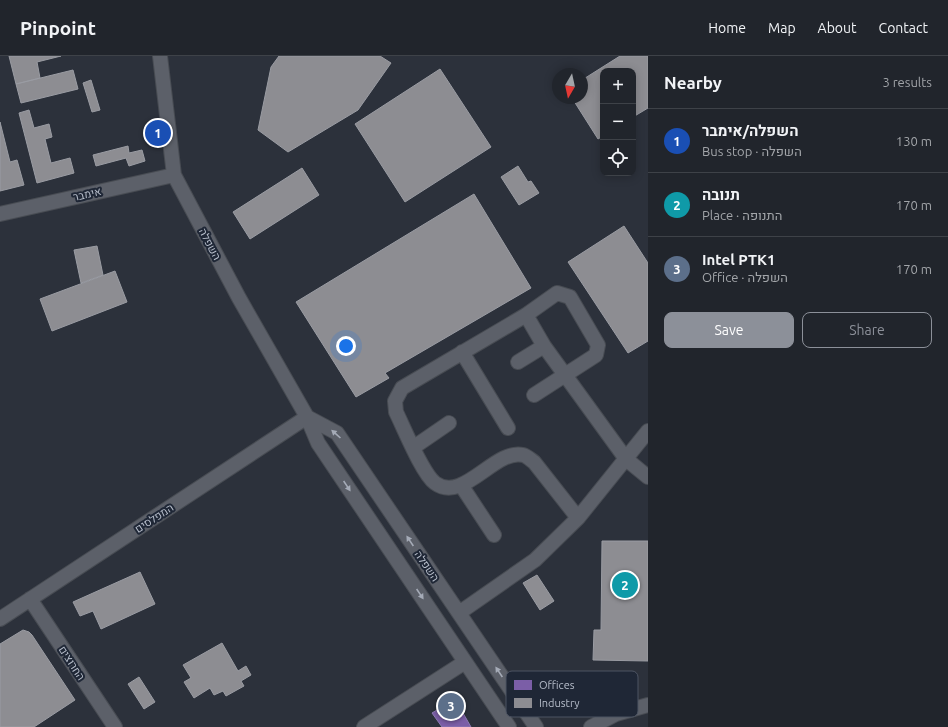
<!DOCTYPE html>
<meta charset="utf-8">
<style>
body{margin:0;font-family:Ubuntu,Heebo,sans-serif;background:#292d34;color:#f1f3f6}
.controls{position:absolute;right:12px;top:12px;display:grid;overflow:hidden;border-radius:8px;box-shadow:0 2px 10px #0003}
.controls button{width:36px;height:36px;display:grid;place-items:center;padding:0;border:0;border-bottom:1px solid #3e4248;background:#21252c;color:#f1f3f6;font:20px sans-serif}
.compass{position:absolute;left:552px;top:12px;width:36px;height:36px;border-radius:50%;background:#21252c;box-shadow:0 2px 10px #0003;rotate:189deg}
.you{position:absolute;left:346px;top:290px;width:14px;height:14px;margin:-10px;border:3px solid #fff;border-radius:50%;background:#1a73e8;box-shadow:0 0 0 6px #1a73e833}
.badge{display:grid;place-items:center;width:26px;height:26px;border-radius:50%;background:#8c9099;color:#fff;font-size:13px;font-weight:700}
.pin{position:absolute;translate:-50% -50%;border:2px solid #fff;box-shadow:0 1px 4px #0006}
.list{margin:0;padding:0;list-style:none}
h2{display:flex;justify-content:space-between;align-items:center;height:52px;margin:0;padding:0 16px;font-size:17px}
h2 small{font-size:13px;font-weight:400;color:#a2a5a9}
.list li{display:grid;grid-template-columns:26px 1fr auto;gap:12px;align-items:center;box-sizing:border-box;height:64px;padding:0 16px;border-top:1px solid #3e4248}
.list b{display:block;font-size:15px;white-space:nowrap}
.list p{margin:0;font-size:13px;white-space:nowrap;color:#a2a5a9}
.list em{font-size:13px;font-style:normal;color:#a2a5a9}
.actions{display:flex;gap:8px;padding:12px 16px}
.actions a{flex:1;padding:9px 0;border:1px solid #8c9099;border-radius:8px;text-align:center;font-size:14px;color:#8c9099}
.actions .main{background:#8c9099;color:#fff}
.icon{flex:none;width:22px;height:22px;fill:none;stroke:currentColor;stroke-width:2;stroke-linecap:round;stroke-linejoin:round}
.map{position:relative;flex:none;width:648px;height:671px;overflow:hidden}
header{display:flex;align-items:center;gap:24px;box-sizing:border-box;height:56px;padding:0 20px;background:#21252c;border-bottom:1px solid #3e4248}
header strong{font-size:19px}
nav{display:flex;gap:22px;margin-inline-start:auto;font-size:14px}
main{display:flex}
aside{flex:1;background:#21252c}
.map>svg:first-child{display:block}
</style>
<header>
<strong>Pinpoint</strong>
<nav><a>Home</a><a>Map</a><a>About</a><a>Contact</a></nav>
</header>
<main>
<div class="map">
<svg width="648" height="671" viewBox="0 0 648 671">
<rect width="100%" height="100%" fill="#2c313b"/>
<path fill="#7b5ea7" stroke="#8d7bb2" d="M 455,643 L 471,671 L 442,671 L 432,657 Z"/>
<path fill="#8d8d92" stroke="#9a9ca3" d="M 9,0 L 61,0 L 37,6 L 40,22 L 16,28 Z
M 279,0 L 380,0 L 391,7 L 358,54 L 288,96 L 258,74 L 271,11 Z
M 620,0 L 648,0 L 648,52 L 633,61 L 633,15 L 603,15 L 603,80 L 598,83 L 572,42 L 582,42 L 582,24 Z
M 440,13 L 491,91 L 405,146 L 355,68 Z
M 73,14 L 78,33 L 21,47 L 16,28 Z
M 91,24 L 100,54 L 92,56 L 83,27 Z
M 29,54 L 34,72 L 49,68 L 52,81 L 45,83 L 51,107 L 70,102 L 74,117 L 37,127 L 19,57 Z
M 0,66 L 10,106 L 17,104 L 24,129 L 0,135 Z
M 128,90 L 129,97 L 142,94 L 145,105 L 129,110 L 126,102 L 96,110 L 93,99 Z
M 518,110 L 528,126 L 531,125 L 539,137 L 519,149 L 501,121 Z
M 302,112 L 319,139 L 250,183 L 233,156 Z
M 474,138 L 531,232 L 385,317 L 389,322 L 356,341 L 296,246 Z
M 624,170 L 648,207 L 648,285 L 628,297 L 568,206 Z
M 97,190 L 103,219 L 81,227 L 74,194 Z
M 115,215 L 127,246 L 52,275 L 40,243 Z
M 602,485 L 648,485 L 648,605 L 593,604 L 594,574 L 601,574 Z
M 140,516 L 155,548 L 101,573 L 93,555 L 80,560 L 73,546 Z
M 537,519 L 554,545 L 540,554 L 523,527 Z
M 23,574 L 29,576 L 32,579 L 75,644 L 34,671 L 0,671 L 0,588 Z
M 222,587 L 238,615 L 246,610 L 251,619 L 241,625 L 244,630 L 226,640 L 223,635 L 214,639 L 210,632 L 194,642 L 184,626 L 191,622 L 183,609 Z
M 139,621 L 155,646 L 144,653 L 128,628 Z"/>
<g fill="none" stroke-linecap="round" stroke-linejoin="round">
<g stroke="#484c53" stroke-width="16">
<path id="minor" d="M 160,0 L 174,119 L 239,242 L 307,361 L 318,387 L 509,671
M 0,158 L 174,119
M 526,259 L 402,332 L 395,345 L 396,356 C 404,372 422,417 435,427 C 463,448 495,392 523,399 C 527,400 531,404 534,406 L 578,462
M 462,296 L 508,372
M 518,306 L 544,290
M 534,339 L 596,299 L 598,289 L 570,241 L 557,237 L 526,259 L 544,290 L 626,403 L 648,421
M 307,361 L 337,377 L 536,671
M 414,391 L 449,367
M 461,429 L 494,479
M 30,543 L 115,671
M 459,557 L 535,504 L 578,462 L 648,375
M 0,563 L 307,361
M 364,671 L 465,606
M 591,671 L 616,658 L 648,649"/>
</g>
<use href="#minor" stroke="#5c6069" stroke-width="14"/>
</g>
<defs><path id="oneway-solid" d="M-6-.8H1V-3.2L6.5 0L1 3.2V.8H-6Z"/></defs>
<g fill="#a5abb7">
<use href="#oneway-solid" transform="translate(336 378) rotate(-138)"/>
<use href="#oneway-solid" transform="translate(347 430) rotate(56)"/>
<use href="#oneway-solid" transform="translate(410 485) rotate(-124)"/>
<use href="#oneway-solid" transform="translate(420 538) rotate(56)"/>
<use href="#oneway-solid" transform="translate(499 616) rotate(-124)"/>
</g>
<g text-anchor="middle" stroke-width="4" stroke-linejoin="round" paint-order="stroke">
<g font-size="11" fill="#b7becb" stroke="#1f2736">
<text transform="translate(87 138) rotate(-13)" y="4">אימבר</text>
<text transform="translate(210 188) rotate(62)" y="4">השפלה</text>
<text transform="translate(154 462) rotate(-33)" y="4">המפלסים</text>
<text transform="translate(427 510) rotate(56)" y="4">השפלה</text>
<text transform="translate(72 607) rotate(57)" y="4">החרוצים</text>
</g>
</g>
<rect x="506" y="615" width="132" height="46" rx="6" fill="#1f2736" stroke="#4d5463" stroke-width="1"/>
<rect x="514" y="624" width="18" height="10" fill="#7b5ea7"/>
<rect x="514" y="642" width="18" height="10" fill="#8d8d92"/>
<g font-size="11" fill="#b7becb">
<text x="539" y="633">Offices</text>
<text x="539" y="651">Industry</text>
</g>
</svg>
<div class="controls">
<button>+</button>
<button>−</button>
<button><svg class="icon" aria-label="locate" viewBox="0 0 24 24"><circle cx="12" cy="12" r="6"/><path d="M12 2v4M12 18v4M2 12h4M18 12h4"/></svg></button>
</div>
<svg class="compass" viewBox="-18 -18 36 36"><path d="M0-13l5 13h-10z" fill="#e53935"/><path d="M0 13l5-13h-10z" fill="#a2a5a9"/></svg>
<div class="you"></div>
<div class="pin badge" style="left:158px;top:77px;background:#1a4fb4">1</div>
<div class="pin badge" style="left:625px;top:529px;background:#0f9aa8">2</div>
<div class="pin badge" style="left:451px;top:650px;background:#5c6f8a">3</div>
</div>
<aside>
<h2>Nearby<small>3 results</small></h2>
<ul class="list">
<li><span class="badge" style="background:#1a4fb4">1</span><div><b>השפלה/אימבר</b><p>Bus stop · השפלה</p></div><em>130 m</em></li>
<li><span class="badge" style="background:#0f9aa8">2</span><div><b>תנובה</b><p>Place · התנופה</p></div><em>170 m</em></li>
<li><span class="badge" style="background:#5c6f8a">3</span><div><b>Intel PTK1</b><p>Office · השפלה</p></div><em>170 m</em></li>
</ul>
<div class="actions"><a class="main">Save</a><a>Share</a></div>
</aside>
</main>
